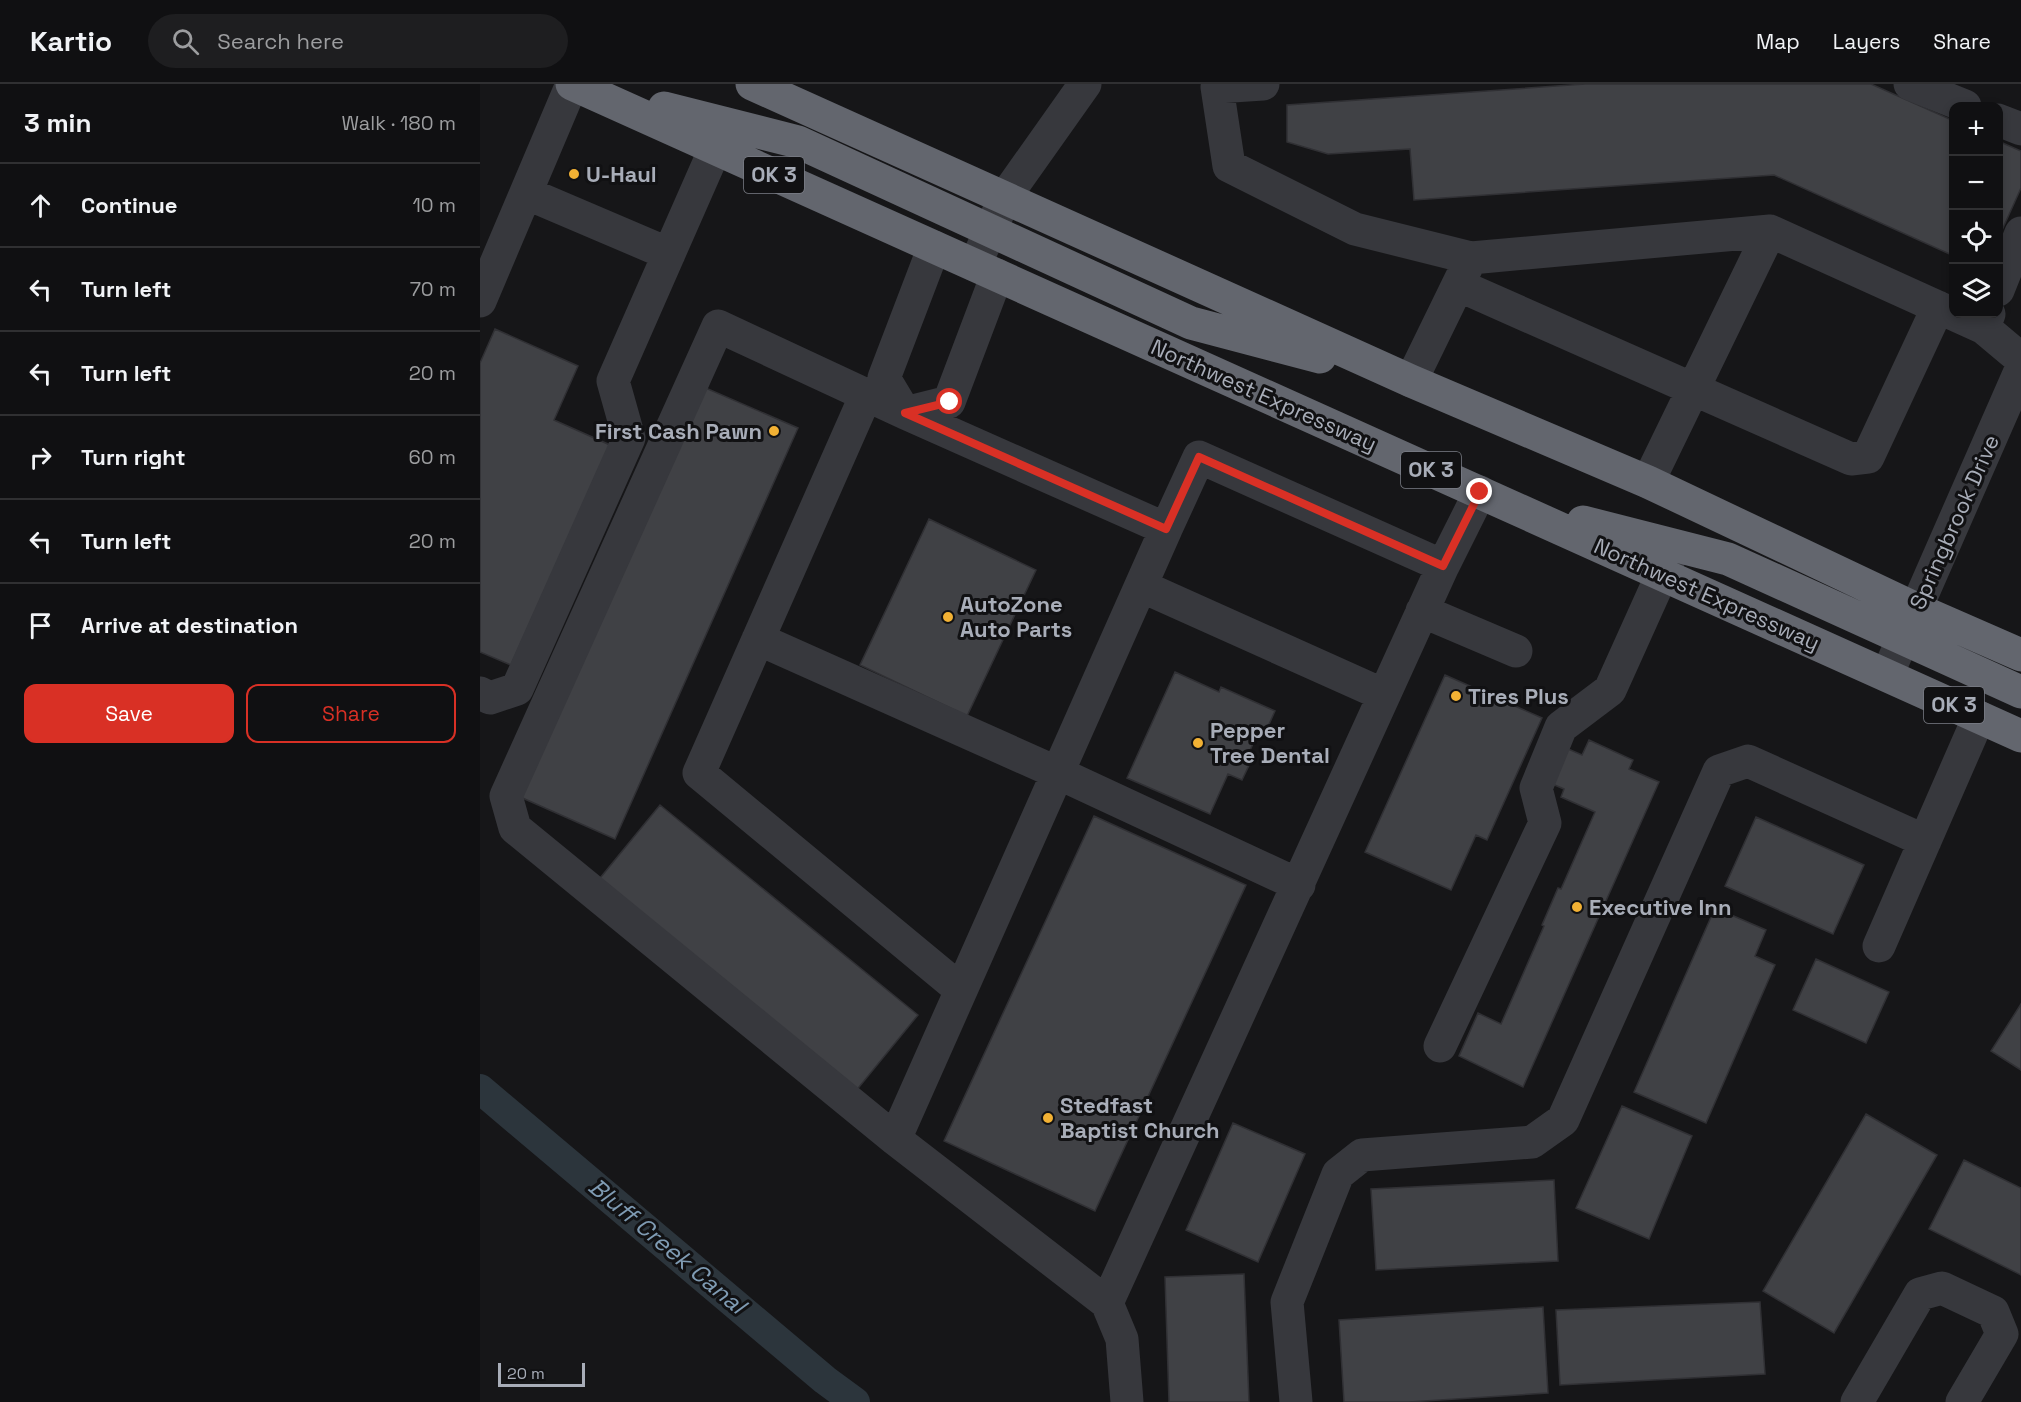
<!DOCTYPE html>
<meta charset="utf-8">
<style>
body{margin:0;font-family:"Space Grotesk",sans-serif;background:#1e1e20;color:#f1f3f6}
.controls{position:absolute;right:18px;top:18px;display:grid;overflow:hidden;border-radius:12px;box-shadow:0 3px 9px #0003}
.controls button{width:54px;height:54px;display:grid;place-items:center;padding:0;border:0;border-bottom:2px solid #303032;background:#101012;color:#f1f3f6;font:30px sans-serif}
.scale{position:absolute;left:18px;bottom:15px;width:87px;box-sizing:border-box;padding-left:6px;border:3px solid #a8adb8;border-top:0;font-size:16px;line-height:21px;white-space:nowrap;color:#a8adb8;-webkit-text-stroke:4px #111113;paint-order:stroke}
.stop{position:absolute;width:18px;height:18px;margin:-14px;border:4px solid #d93025;border-radius:50%;background:#fff}
.stop.end{background:#d93025;border-color:#fff;box-shadow:0 2px 6px #0008}
.list{margin:0;padding:0;list-style:none}
h2{display:flex;justify-content:space-between;align-items:center;height:78px;margin:0;padding:0 24px;font-size:26px}
h2 small{font-size:20px;font-weight:400;color:#9c9d9f}
.list li{display:grid;grid-template-columns:39px 1fr auto;gap:18px;align-items:center;box-sizing:border-box;height:84px;padding:0 24px;border-top:2px solid #303032}
.list b{display:block;font-size:22px;white-space:nowrap}
.list em{font-size:20px;font-style:normal;color:#9c9d9f}
.actions{display:flex;gap:12px;padding:18px 24px}
.actions a{flex:1;padding:14px 0;border:2px solid #d93025;border-radius:12px;text-align:center;font-size:21px;color:#d93025}
.actions .main{background:#d93025;color:#fff}
.icon{flex:none;width:33px;height:33px;fill:none;stroke:currentColor;stroke-width:2;stroke-linecap:round;stroke-linejoin:round}
.map{position:relative;flex:none;width:1541px;height:1318px;overflow:hidden}
header{display:flex;align-items:center;gap:36px;box-sizing:border-box;height:84px;padding:0 30px;background:#101012;border-bottom:2px solid #303032}
header strong{font-size:28px}
nav{display:flex;gap:33px;margin-inline-start:auto;font-size:21px}
.search{width:420px;height:54px;background:#1e1e20;display:flex;align-items:center;gap:15px;box-sizing:border-box;padding:0 21px;border-radius:33px;color:#9c9d9f;font-size:22px}
main{display:flex}
aside{flex:1;background:#101012}
.map>svg:first-child{display:block}
</style>
<header>
<strong>Kartio</strong>
<div class="search"><svg class="icon" aria-label="search" viewBox="0 0 24 24"><circle cx="10" cy="10" r="6"/><path d="M15 15l6 6"/></svg>Search here</div>
<nav><a>Map</a><a>Layers</a><a>Share</a></nav>
</header>
<main>
<aside>
<h2>3 min<small>Walk · 180 m</small></h2>
<ul class="list">
<li><svg class="icon" aria-label="ahead" viewBox="0 0 24 24"><path d="M12 20V5M6 11l6-6 6 6"/></svg><div><b>Continue</b></div><em>10 m</em></li>
<li><svg class="icon" aria-label="left" viewBox="0 0 24 24"><path d="M17 20v-9H6M10 6l-5 5 5 5"/></svg><div><b>Turn left</b></div><em>70 m</em></li>
<li><svg class="icon" aria-label="left" viewBox="0 0 24 24"><path d="M17 20v-9H6M10 6l-5 5 5 5"/></svg><div><b>Turn left</b></div><em>20 m</em></li>
<li><svg class="icon" aria-label="right" viewBox="0 0 24 24"><path d="M7 20v-9h11M14 6l5 5-5 5"/></svg><div><b>Turn right</b></div><em>60 m</em></li>
<li><svg class="icon" aria-label="left" viewBox="0 0 24 24"><path d="M17 20v-9H6M10 6l-5 5 5 5"/></svg><div><b>Turn left</b></div><em>20 m</em></li>
<li><svg class="icon" aria-label="arrive" viewBox="0 0 24 24"><path d="M6 21V4h12l-3 4 3 4H6"/></svg><div><b>Arrive at destination</b></div></li>
</ul>
<div class="actions"><a class="main">Save</a><a>Share</a></div>
</aside>
<div class="map">
<svg width="1541" height="1318" viewBox="0 0 1541 1318">
<rect width="100%" height="100%" fill="#161618"/>
<g fill="none" stroke-linecap="round" stroke-linejoin="round">
<path stroke="#2c353c" stroke-width="30" d="M 0,1005 L 345,1296 L 375,1318"/>
</g>
<path fill="#404145" stroke="#303034" stroke-width="1.5" d="M 1105,0 L 1391,0 L 1474,37 L 1474,172 L 1294,91 L 934,116 L 930,65 L 848,70 L 807,58 L 807,21 Z
M 1518,57 L 1541,67 L 1541,104 L 1518,155 Z
M 15,245 L 98,282 L 74,336 L 130,361 L 31,581 L 0,568 L 0,279 Z
M 221,302 L 318,344 L 135,755 L 38,712 Z
M 449,435 L 556,486 L 487,632 L 380,581 Z
M 695,588 L 739,608 L 741,603 L 795,627 L 786,647 L 780,644 L 768,671 L 773,673 L 762,696 L 748,690 L 730,730 L 647,694 Z
M 965,591 L 1062,634 L 1007,756 L 996,751 L 971,806 L 885,768 Z
M 1109,656 L 1153,676 L 1149,685 L 1179,698 L 1043,1003 L 979,972 L 998,929 L 1021,940 L 1064,842 L 1062,841 L 1078,804 L 1081,805 L 1115,728 L 1081,713 L 1084,705 L 1070,699 L 1086,664 L 1102,671 Z
M 180,721 L 438,931 L 375,1008 L 116,799 Z
M 614,732 L 766,801 L 615,1127 L 464,1057 Z
M 1276,733 L 1384,781 L 1353,850 L 1245,802 Z
M 1235,824 L 1286,846 L 1275,872 L 1295,881 L 1226,1039 L 1154,1008 Z
M 1336,875 L 1409,908 L 1386,959 L 1313,926 Z
M 1541,920 L 1541,986 L 1511,967 Z
M 1142,1022 L 1212,1052 L 1169,1155 L 1096,1124 Z
M 1386,1030 L 1457,1071 L 1354,1249 L 1283,1207 Z
M 753,1039 L 825,1070 L 778,1178 L 706,1146 Z
M 1484,1076 L 1541,1104 L 1541,1191 L 1449,1145 Z
M 1074,1096 L 1078,1177 L 896,1186 L 891,1105 Z
M 764,1190 L 769,1318 L 689,1318 L 685,1193 Z
M 1280,1218 L 1285,1290 L 1080,1301 L 1076,1226 Z
M 1063,1223 L 1068,1309 L 929,1318 L 864,1318 L 859,1236 Z"/>
<g fill="none" stroke-linecap="round" stroke-linejoin="round">
<path stroke="#37383d" stroke-width="33" d="M 783,0 L 737,3 L 749,82 L 875,145 L 991,174
M 1430,0 L 1485,22
M 1518,36 L 1541,45
M 46,109 L 189,170
M 454,163 L 404,294 L 425,329 L 469,318 L 517,191
M 495,181 L 525,113 L 605,0
M 978,201 L 1371,375 L 1388,373 L 1458,223
M 1518,206 L 1541,149
M 0,217 L 92,0
M 1509,230 L 1504,244 L 1541,275
M 931,297 L 991,174 L 1290,147 L 1504,244
M 386,311 L 219,689 L 481,906
M 1168,398 L 1290,147
M 686,445 L 719,373 L 963,482
M 661,502 L 904,611
M 942,527 L 1036,567
M 278,555 L 578,689 L 819,801
M 1407,591 L 1541,285
M 0,609 L 10,614 L 37,605 L 149,354 L 133,297 L 246,40
M 1399,862 L 1499,633
M 960,962 L 1065,739 L 1056,704 L 1081,643 L 1130,606 L 1194,464
M 415,1055 L 686,445 L 425,329 L 238,242 L 26,712 L 35,744 L 415,1055 L 627,1219 L 963,482 L 1000,408
M 627,1219 L 642,1255 L 647,1318
M 816,1318 L 807,1218 L 858,1090 L 882,1071 L 1052,1058 L 1083,1036 L 1239,687 L 1268,677 L 1445,757
M 1377,1318 L 1440,1210 L 1462,1204 L 1513,1228 L 1522,1250 L 1482,1318"/>
<path stroke="#63666e" stroke-width="33" d="M 92,0 L 1541,652
M 272,0 L 931,297 L 1168,398 L 1436,525 L 1541,571
M 184,24 L 318,58 L 711,239 L 840,273
M 1103,438 L 1248,475 L 1541,608"/>
</g>
<g fill="none" stroke-linecap="round" stroke-linejoin="round">
<path stroke="#d93025" stroke-width="8" d="M 470,318 L 425,329 L 686,445 L 719,373 L 963,482 L 1000,408"/>
</g>
<g fill="#f2b134" stroke="#111113" stroke-width="2">
<circle cx="94" cy="90" r="6"/>
<circle cx="294" cy="347" r="6"/>
<circle cx="468" cy="533" r="6"/>
<circle cx="976" cy="612" r="6"/>
<circle cx="718" cy="659" r="6"/>
<circle cx="1097" cy="823" r="6"/>
<circle cx="568" cy="1034" r="6"/>
</g>
<g text-anchor="middle" stroke-width="6" stroke-linejoin="round" paint-order="stroke">
<g fill="#111113" stroke="#7b7e86" stroke-width="1.5">
<rect x="264" y="73" width="60" height="36" rx="4.5"/>
<rect x="921" y="368" width="60" height="36" rx="4.5"/>
<rect x="1444" y="603" width="60" height="36" rx="4.5"/>
</g>
<g font-size="21" font-weight="bold" fill="#a8adb8">
<text x="294" y="98">OK 3</text>
<text x="951" y="393">OK 3</text>
<text x="1474" y="628">OK 3</text>
</g>
<g font-size="22" font-weight="bold" fill="#a8adb8" stroke="#111113" text-anchor="start">
<text x="106" y="98">U-Haul</text>
<text x="282" y="355" text-anchor="end">First Cash Pawn</text>
<text x="480" y="528">AutoZone<tspan x="480" dy="25">Auto Parts</tspan></text>
<text x="988" y="620">Tires Plus</text>
<text x="730" y="654">Pepper<tspan x="730" dy="25">Tree Dental</tspan></text>
<text x="1109" y="831">Executive Inn</text>
<text x="580" y="1029">Stedfast<tspan x="580" dy="25">Baptist Church</tspan></text>
</g>
<g font-size="22" fill="#a8adb8" stroke="#111113">
<text transform="translate(784 311) rotate(24)" y="8">Northwest Expressway</text>
<text transform="translate(1474 438) rotate(-66)" y="8">Springbrook Drive</text>
<text transform="translate(1227 510) rotate(24)" y="8">Northwest Expressway</text>
</g>
<g font-size="24" font-style="italic" fill="#7f9bb3" stroke="#111113">
<text transform="translate(187 1162) rotate(40)" y="8">Bluff Creek Canal</text>
</g>
</g>
</svg>
<div class="controls">
<button>+</button>
<button>−</button>
<button><svg class="icon" aria-label="locate" viewBox="0 0 24 24"><circle cx="12" cy="12" r="6"/><path d="M12 2v4M12 18v4M2 12h4M18 12h4"/></svg></button>
<button><svg class="icon" aria-label="layers" viewBox="0 0 24 24"><path d="M12 4l9 5-9 5-9-5zM3 14l9 5 9-5"/></svg></button>
</div>
<div class="scale">20 m</div>
<div class="stop" style="left:470px;top:318px"></div>
<div class="stop end" style="left:1000px;top:408px"></div>
</div>
</main>
